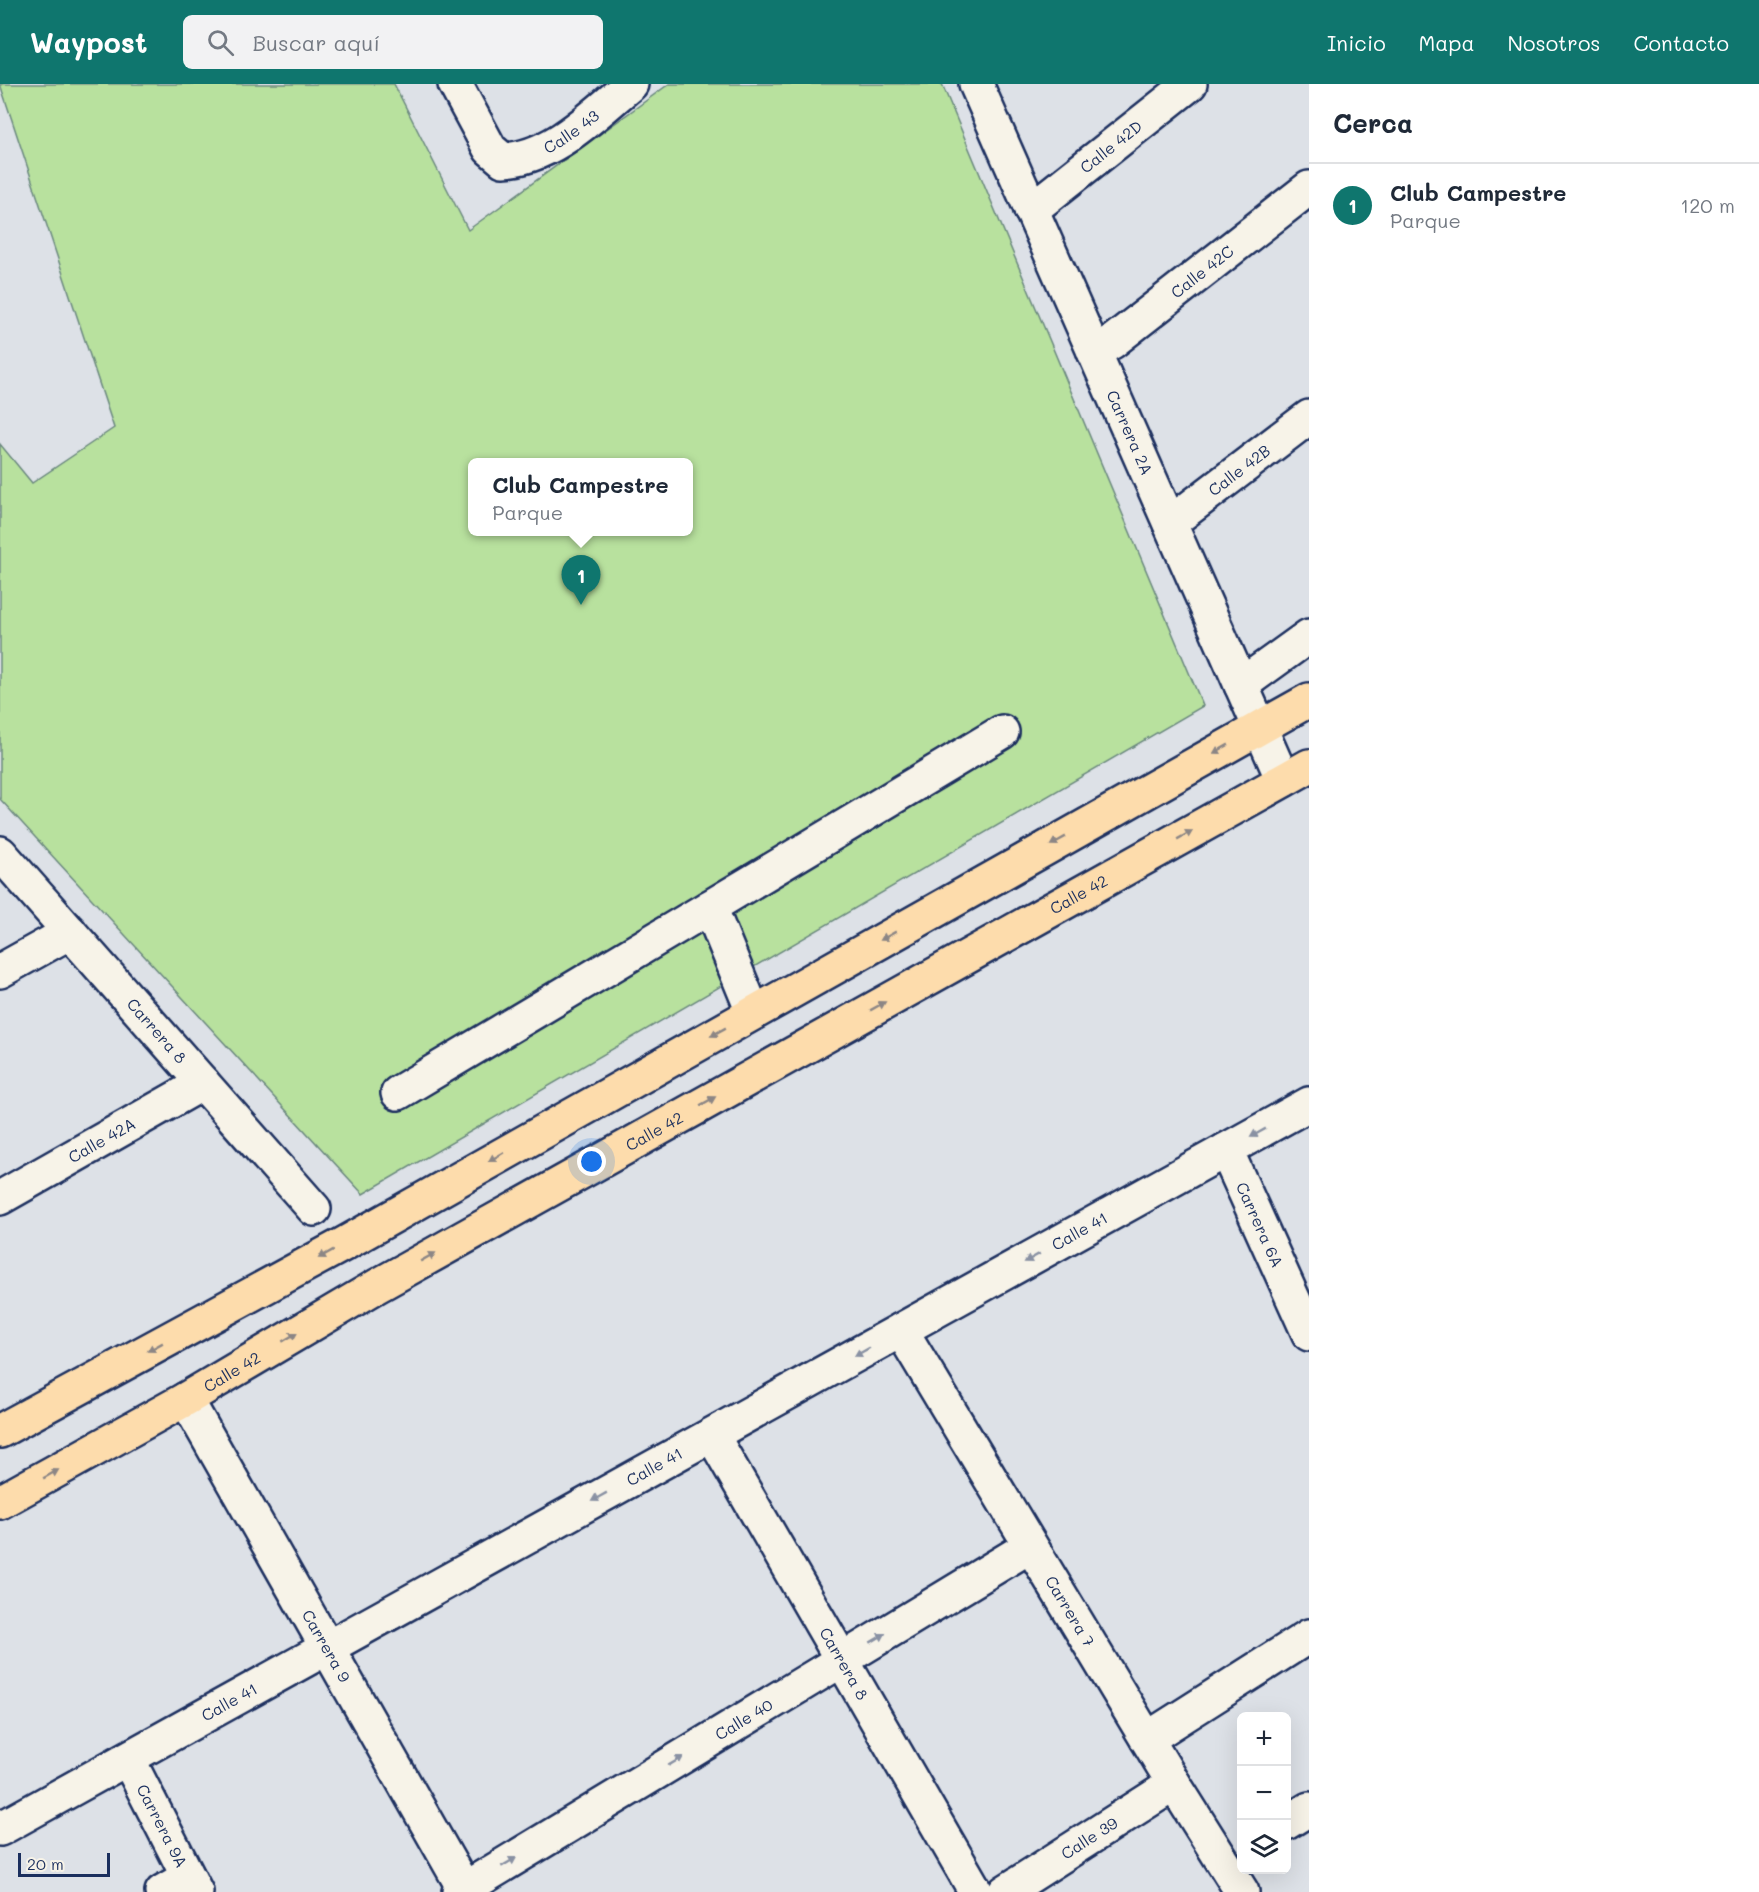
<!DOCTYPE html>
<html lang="es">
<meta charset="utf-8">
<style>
body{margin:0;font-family:Mali,sans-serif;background:#f2f2f3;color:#1f2937}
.controls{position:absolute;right:18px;bottom:18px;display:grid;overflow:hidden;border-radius:9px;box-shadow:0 6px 24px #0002}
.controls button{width:54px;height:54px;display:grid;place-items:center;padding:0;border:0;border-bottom:2px solid #e0e1e3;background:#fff;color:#1f2937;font:30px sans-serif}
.scale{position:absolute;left:18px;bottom:15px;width:92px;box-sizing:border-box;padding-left:6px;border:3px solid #1b2f5e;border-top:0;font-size:16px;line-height:21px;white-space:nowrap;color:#1b2f5e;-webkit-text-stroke:4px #f7f3e8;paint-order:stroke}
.you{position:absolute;left:592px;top:1078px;width:21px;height:21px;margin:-15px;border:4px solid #fff;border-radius:50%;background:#1a73e8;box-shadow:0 0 0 9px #1a73e833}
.badge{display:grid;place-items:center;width:39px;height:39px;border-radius:50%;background:#0f766e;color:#fff;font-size:20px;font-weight:700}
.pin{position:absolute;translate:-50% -50px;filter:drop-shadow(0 2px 3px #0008)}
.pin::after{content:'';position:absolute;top:32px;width:21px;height:18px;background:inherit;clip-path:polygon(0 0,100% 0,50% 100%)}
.popup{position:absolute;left:468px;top:374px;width:225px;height:78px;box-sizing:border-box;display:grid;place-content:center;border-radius:9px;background:#fff;filter:drop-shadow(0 2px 4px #0005);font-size:20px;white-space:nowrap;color:#747a83}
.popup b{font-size:22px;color:#1f2937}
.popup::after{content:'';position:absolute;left:50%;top:100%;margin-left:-12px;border:12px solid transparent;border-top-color:#fff}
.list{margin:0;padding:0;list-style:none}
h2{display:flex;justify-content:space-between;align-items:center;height:78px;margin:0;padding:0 24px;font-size:26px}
h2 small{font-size:20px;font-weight:400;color:#747a83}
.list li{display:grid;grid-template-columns:39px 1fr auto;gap:18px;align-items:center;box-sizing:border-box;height:84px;padding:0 24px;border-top:2px solid #e0e1e3}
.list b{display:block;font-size:22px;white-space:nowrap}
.list p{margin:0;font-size:20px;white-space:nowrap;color:#747a83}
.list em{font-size:20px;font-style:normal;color:#747a83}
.icon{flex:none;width:33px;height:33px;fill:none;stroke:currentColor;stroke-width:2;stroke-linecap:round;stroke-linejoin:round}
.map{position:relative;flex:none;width:1309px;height:1808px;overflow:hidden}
header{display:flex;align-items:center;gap:36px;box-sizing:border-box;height:84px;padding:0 30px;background:#0f766e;color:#fff}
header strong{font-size:28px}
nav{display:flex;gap:33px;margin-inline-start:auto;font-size:21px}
.search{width:420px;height:54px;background:#f2f2f3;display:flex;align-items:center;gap:15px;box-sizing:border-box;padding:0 21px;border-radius:9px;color:#747a83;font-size:22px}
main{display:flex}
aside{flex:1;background:#fff}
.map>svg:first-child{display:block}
</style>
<header>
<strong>Waypost</strong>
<div class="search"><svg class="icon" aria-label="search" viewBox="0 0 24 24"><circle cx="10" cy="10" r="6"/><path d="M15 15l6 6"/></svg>Buscar aquí</div>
<nav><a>Inicio</a><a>Mapa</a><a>Nosotros</a><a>Contacto</a></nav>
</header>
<main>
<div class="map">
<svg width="1309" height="1808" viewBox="0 0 1309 1808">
<rect width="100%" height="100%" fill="#dde1e7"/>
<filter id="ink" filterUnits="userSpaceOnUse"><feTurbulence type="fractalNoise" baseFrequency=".0167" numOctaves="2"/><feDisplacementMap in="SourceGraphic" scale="12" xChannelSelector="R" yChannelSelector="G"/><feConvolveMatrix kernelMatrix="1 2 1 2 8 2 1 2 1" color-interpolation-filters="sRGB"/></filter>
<g filter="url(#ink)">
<path fill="#b8e19e" stroke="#6a887e" stroke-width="1.5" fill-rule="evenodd" d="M 0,0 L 394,0 L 468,146 L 669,0 L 942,0 L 1203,622 L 363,1110 L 0,715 L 0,360 L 32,399 L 114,344 ZM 473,378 L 689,378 L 689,448 L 473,448 Z"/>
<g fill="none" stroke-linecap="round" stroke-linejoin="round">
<g stroke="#1b2f5e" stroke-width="38">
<g id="minor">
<path id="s1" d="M 455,0 L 490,65 L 503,76 C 553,74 594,30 631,0"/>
<path id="s2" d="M 976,0 L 1283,696"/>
<path id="s3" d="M 1031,126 L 1190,0"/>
<path id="s4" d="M 1094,268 L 1112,258 L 1309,104"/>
<path id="s5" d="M 1170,439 L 1309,333"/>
<path d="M 1241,601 L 1309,552"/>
<path id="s6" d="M 0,769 L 314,1125"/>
<path d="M 0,887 L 70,848"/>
<path d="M 753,928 L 710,823 L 1002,648"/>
<path d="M 398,1009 L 710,823"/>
<path id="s7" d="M 1226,1066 L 1309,1250"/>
<path id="s8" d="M 0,1114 L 203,999"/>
<path id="s9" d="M 901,1246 L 1174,1700 L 1242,1808"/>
<path id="s10" d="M 186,1315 L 466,1808"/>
<path id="s11" d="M 712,1351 L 976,1808"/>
<path d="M 1147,1655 L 1309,1552"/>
<path id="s12" d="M 128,1675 L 196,1808"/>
<path d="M 1286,1739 L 1309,1725"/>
<path id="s13" d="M 0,1745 L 1309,1020"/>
<path d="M 162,1808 L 188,1793"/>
<path id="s14" d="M 459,1808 L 1030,1462"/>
<path id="s15" d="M 1005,1808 L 1174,1700"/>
</g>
</g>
<g stroke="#1b2f5e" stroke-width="38">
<g id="major">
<path d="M 0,1347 L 344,1160 L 1309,616"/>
<path id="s16" d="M 0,1418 L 186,1315 L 377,1202 L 1309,682"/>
</g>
</g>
<use href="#minor" stroke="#f7f3e8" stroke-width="33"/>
<use href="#major" stroke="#fddcac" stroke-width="33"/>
</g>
<defs><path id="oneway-solid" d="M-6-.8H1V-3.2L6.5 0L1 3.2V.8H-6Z" transform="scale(1.5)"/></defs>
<g fill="#8c8685">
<use href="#oneway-solid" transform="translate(1221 665) rotate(151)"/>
<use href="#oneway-solid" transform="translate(1185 751) rotate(-29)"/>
<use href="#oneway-solid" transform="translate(1058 757) rotate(151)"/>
<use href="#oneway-solid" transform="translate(888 852) rotate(151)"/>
<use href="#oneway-solid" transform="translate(878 922) rotate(-29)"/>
<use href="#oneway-solid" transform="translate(718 948) rotate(151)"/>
<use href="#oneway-solid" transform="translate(708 1017) rotate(-29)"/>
<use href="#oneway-solid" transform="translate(496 1073) rotate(150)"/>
<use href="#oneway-solid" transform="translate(326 1170) rotate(151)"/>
<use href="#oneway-solid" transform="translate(428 1173) rotate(-29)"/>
<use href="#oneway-solid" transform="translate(290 1253) rotate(-31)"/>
<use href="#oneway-solid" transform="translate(155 1263) rotate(151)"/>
<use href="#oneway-solid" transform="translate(51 1390) rotate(-29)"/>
</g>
<g fill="#8991a3">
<use href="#oneway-solid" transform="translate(1258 1049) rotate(151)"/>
<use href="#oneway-solid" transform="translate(1032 1174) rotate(151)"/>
<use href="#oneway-solid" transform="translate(862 1268) rotate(151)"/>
<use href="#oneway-solid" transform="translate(599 1413) rotate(151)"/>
<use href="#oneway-solid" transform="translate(878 1554) rotate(-31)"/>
<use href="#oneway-solid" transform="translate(676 1677) rotate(-31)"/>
<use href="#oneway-solid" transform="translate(509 1778) rotate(-31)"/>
</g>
</g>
<g text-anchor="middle" stroke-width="4.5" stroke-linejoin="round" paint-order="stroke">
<g font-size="16" fill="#1b2f5e" stroke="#f7f3e8">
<text dy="6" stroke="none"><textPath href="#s1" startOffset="166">Calle 43</textPath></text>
<text dy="6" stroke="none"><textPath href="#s3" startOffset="102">Calle 42D</textPath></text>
<text dy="6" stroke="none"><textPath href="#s4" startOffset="135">Calle 42C</textPath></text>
<text dy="6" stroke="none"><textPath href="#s2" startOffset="381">Carrera 2A</textPath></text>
<text dy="6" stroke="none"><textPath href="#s5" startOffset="87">Calle 42B</textPath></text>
<text dy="6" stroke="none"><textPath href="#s16" startOffset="1238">Calle 42</textPath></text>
<text dy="6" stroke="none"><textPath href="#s6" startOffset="237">Carrera 8</textPath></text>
<text dy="6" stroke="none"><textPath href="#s16" startOffset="752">Calle 42</textPath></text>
<text dy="6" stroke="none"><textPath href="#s8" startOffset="117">Calle 42A</textPath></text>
<text dy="6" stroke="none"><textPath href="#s7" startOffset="82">Carrera 6A</textPath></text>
<text dy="6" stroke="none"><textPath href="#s13" startOffset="1234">Calle 41</textPath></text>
<text dy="6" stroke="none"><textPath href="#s16" startOffset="266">Calle 42</textPath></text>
<text dy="6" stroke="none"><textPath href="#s13" startOffset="748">Calle 41</textPath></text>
<text dy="6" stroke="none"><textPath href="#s9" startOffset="328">Carrera 7</textPath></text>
<text dy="6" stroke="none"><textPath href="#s10" startOffset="284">Carrera 9</textPath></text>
<text dy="6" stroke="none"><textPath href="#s11" startOffset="264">Carrera 8</textPath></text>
<text dy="6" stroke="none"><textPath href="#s13" startOffset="262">Calle 41</textPath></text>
<text dy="6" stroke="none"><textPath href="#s14" startOffset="333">Calle 40</textPath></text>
<text dy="6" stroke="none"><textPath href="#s12" startOffset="75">Carrera 9A</textPath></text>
<text dy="6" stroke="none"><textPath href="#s15" startOffset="100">Calle 39</textPath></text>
</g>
</g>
</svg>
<div class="controls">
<button>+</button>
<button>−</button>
<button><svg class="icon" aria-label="layers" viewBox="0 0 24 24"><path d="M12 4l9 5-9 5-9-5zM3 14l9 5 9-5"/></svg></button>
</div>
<div class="scale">20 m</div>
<div class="you"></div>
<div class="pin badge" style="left:581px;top:521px">1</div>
<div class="popup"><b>Club Campestre</b>Parque</div>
</div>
<aside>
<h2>Cerca<small></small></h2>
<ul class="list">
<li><span class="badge">1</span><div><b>Club Campestre</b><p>Parque</p></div><em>120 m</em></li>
</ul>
</aside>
</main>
